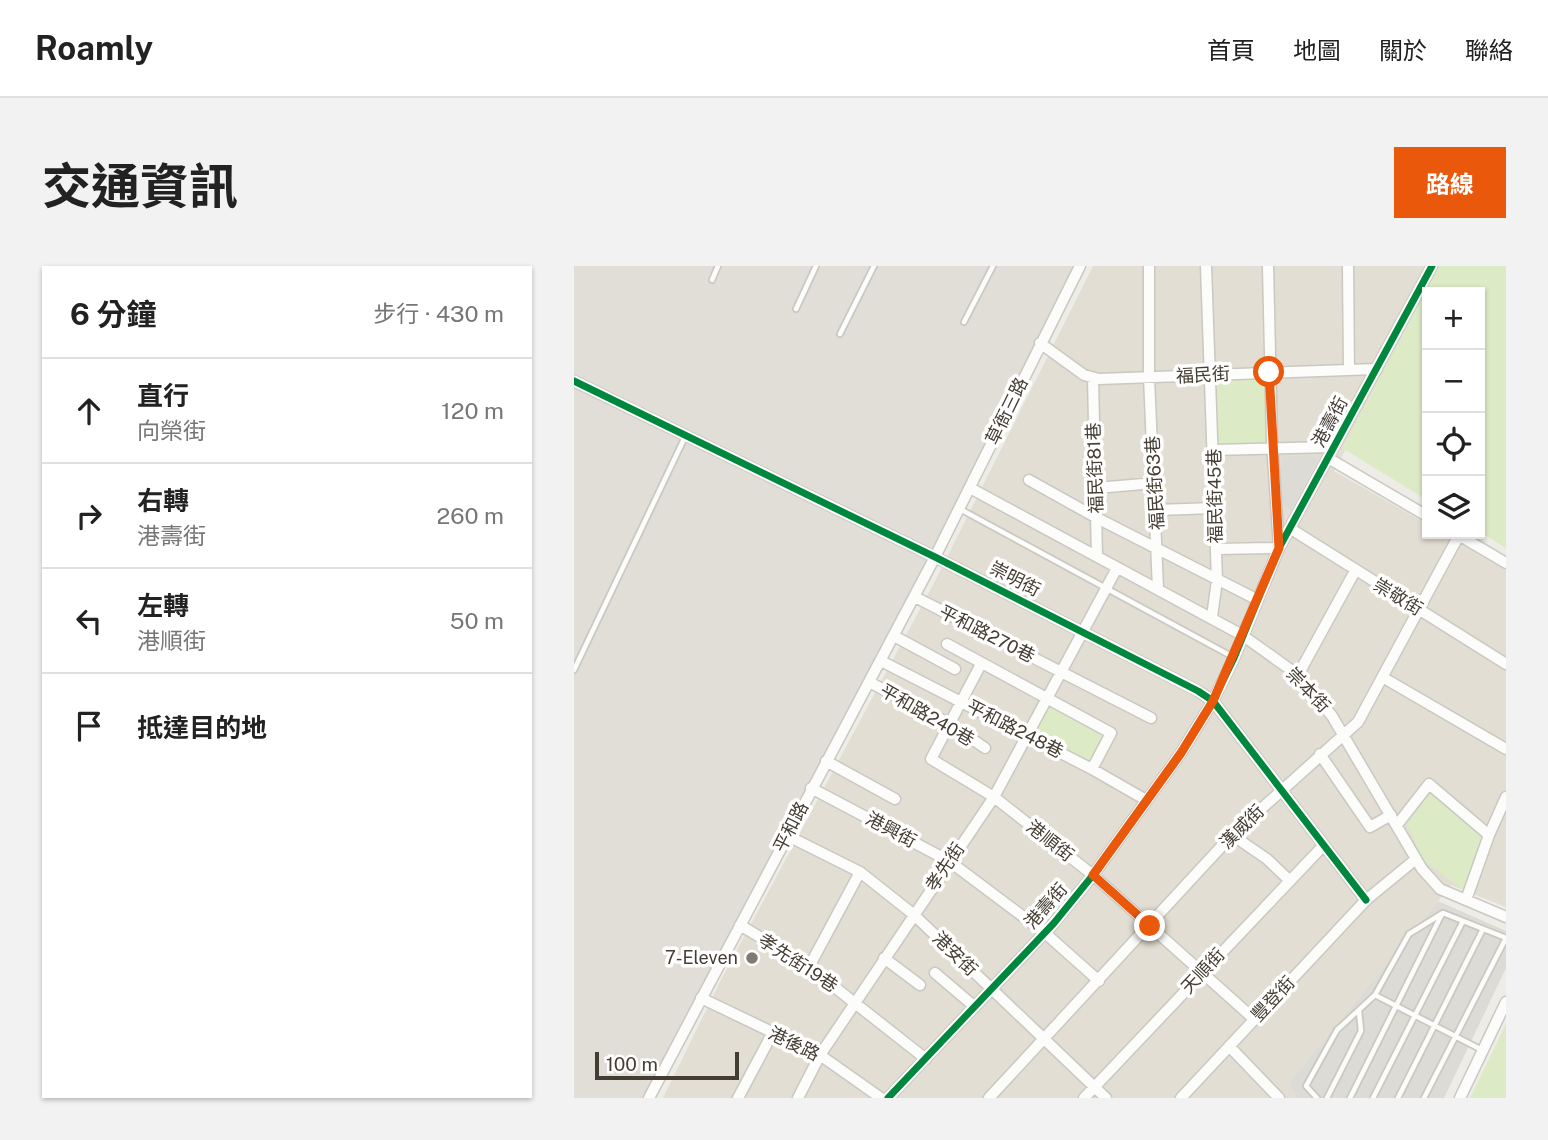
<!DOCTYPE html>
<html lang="zh-TW">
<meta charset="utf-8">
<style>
body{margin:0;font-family:"Public Sans","Noto Sans TC",sans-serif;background:#f2f2f2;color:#222}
.controls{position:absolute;right:21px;top:21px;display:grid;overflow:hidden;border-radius:0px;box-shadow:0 2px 5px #0004}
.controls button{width:63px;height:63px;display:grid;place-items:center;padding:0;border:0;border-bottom:2px solid #e0e0e0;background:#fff;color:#222;font:35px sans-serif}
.scale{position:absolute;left:21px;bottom:18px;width:144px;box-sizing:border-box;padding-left:7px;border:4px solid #443d33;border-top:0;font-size:19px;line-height:24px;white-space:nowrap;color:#443d33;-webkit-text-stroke:5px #fff;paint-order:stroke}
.stop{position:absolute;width:21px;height:21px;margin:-16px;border:5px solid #ea580c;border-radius:50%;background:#fff}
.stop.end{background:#ea580c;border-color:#fff;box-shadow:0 2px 7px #0008}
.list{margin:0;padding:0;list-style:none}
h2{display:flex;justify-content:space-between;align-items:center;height:91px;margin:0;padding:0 28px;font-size:30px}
h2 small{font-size:23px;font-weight:400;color:#767676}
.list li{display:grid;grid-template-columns:46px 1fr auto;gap:21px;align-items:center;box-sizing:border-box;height:105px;padding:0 28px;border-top:2px solid #e0e0e0}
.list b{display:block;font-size:26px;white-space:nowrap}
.list p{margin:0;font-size:23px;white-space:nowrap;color:#767676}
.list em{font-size:23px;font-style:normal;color:#767676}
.icon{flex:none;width:38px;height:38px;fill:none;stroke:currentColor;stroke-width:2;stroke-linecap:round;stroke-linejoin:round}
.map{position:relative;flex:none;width:932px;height:832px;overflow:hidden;border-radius:0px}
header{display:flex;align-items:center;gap:42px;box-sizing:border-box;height:98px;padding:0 35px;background:#fff;border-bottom:2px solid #e0e0e0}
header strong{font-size:33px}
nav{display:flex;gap:38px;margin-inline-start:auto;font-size:24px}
.intro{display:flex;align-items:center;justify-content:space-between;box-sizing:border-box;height:168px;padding:0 42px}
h1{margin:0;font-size:49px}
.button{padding:18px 32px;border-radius:0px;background:#ea580c;color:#fff;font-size:24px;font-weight:700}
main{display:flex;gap:42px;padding:0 42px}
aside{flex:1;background:#fff;border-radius:0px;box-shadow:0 2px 5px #0004}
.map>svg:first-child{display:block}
</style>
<header>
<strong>Roamly</strong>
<nav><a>首頁</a><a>地圖</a><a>關於</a><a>聯絡</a></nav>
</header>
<div class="intro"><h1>交通資訊</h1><a class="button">路線</a></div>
<main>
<aside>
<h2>6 分鐘<small>步行 · 430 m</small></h2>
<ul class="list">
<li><svg class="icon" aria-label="ahead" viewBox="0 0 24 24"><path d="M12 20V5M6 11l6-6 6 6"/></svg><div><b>直行</b><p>向榮街</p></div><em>120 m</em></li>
<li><svg class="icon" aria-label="right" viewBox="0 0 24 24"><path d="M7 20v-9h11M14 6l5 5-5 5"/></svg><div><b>右轉</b><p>港壽街</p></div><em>260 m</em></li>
<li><svg class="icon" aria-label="left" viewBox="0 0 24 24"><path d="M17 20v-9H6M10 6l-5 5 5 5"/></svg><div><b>左轉</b><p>港順街</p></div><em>50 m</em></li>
<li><svg class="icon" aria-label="arrive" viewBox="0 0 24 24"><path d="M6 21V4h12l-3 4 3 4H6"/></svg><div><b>抵達目的地</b></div></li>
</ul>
</aside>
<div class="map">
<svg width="932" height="832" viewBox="0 0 932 832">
<rect width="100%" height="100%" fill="#eeece6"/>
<path fill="#e3ded3" d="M 519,0 L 869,0 L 760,205 L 853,258 L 853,268 L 870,268 L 932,304 L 932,641 L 877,619 L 714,818 L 723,832 L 89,832 L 147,714 L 360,317 Z"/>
<path fill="#e1ddd7" d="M 0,0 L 501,0 L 464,85 L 75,832 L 0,832 Z"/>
<path fill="#dceac5" d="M 865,0 L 932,0 L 932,282 L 906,266 L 906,26 L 853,26 L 853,234 L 768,182 Z
M 692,109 L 695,177 L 642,178 L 639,111 Z
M 477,435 L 535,467 L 519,498 L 461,467 Z
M 856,523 L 908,571 L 889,624 L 847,592 L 832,555 Z
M 932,758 L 932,832 L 896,832 Z"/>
<path fill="#dddbd6" d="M 736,189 L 744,194 L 717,244 L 708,238 L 706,198 L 710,191 Z
M 864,635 L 932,665 L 932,702 L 870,832 L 723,832 L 714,818 Z"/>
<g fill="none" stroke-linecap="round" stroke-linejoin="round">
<g stroke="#cac8c2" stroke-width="8">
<path id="service" d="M 138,14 L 144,0
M 222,43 L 242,0
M 390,56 L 419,0
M 266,68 L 300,0
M 386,243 L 659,391
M 0,404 L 111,171
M 801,729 L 908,784
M 743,832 L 732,820 L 763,764 L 801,729 L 835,668 L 869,647 L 932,672
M 753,832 L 787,765 L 785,745
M 776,832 L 868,648
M 799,832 L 889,655
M 824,832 L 909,663
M 850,832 L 932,672"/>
</g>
<g stroke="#cac8c2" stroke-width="13">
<path id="minor" d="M 575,0 L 575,111 L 584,323
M 632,0 L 643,314 L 638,351
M 774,0 L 775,104
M 466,77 L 510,109 L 525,113 L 803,103
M 519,112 L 523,291
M 0,115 L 361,291 L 624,425 L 639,435 L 792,634
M 640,184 L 760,181
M 754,192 L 853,250
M 455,214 L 523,252 L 682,333
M 396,222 L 668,369 L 724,409 L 758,450 L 848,603 L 866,623 L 932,651
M 522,222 L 581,217
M 582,244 L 641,242
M 717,263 L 932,398
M 883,268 L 932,297
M 642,283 L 705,282 L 698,176 L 694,0
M 341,331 L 577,452
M 320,370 L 381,403
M 373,378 L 537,467 L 518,503
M 307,395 L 518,503 L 572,534
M 407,398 L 357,493 L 420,531 L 519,609 L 680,753
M 724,409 L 781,305
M 810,412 L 932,483
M 295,416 L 376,458 L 411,482
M 746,488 L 796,561 L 817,549
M 252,495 L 321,533
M 237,522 L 375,595 L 471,667 L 525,715
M 823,559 L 855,518 L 915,569
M 212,569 L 286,606 L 339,648 L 532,832
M 658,569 L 693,593 L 716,615
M 892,634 L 915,569 L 932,531
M 166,659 L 235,701 L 352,793
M 310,692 L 346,719
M 235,701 L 286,606
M 361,707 L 401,741
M 127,732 L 246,789 L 307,832
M 655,780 L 705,832
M 75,832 L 361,291 L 506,0
M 164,832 L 198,768
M 224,832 L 246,789 L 420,531 L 543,302
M 314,832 L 480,657 L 519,609 L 607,487 L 639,435 L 660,392 L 705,282 L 858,0
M 415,832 L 658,569 L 784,456 L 885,269
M 510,832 L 749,580
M 607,832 L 792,634 L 842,593
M 886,832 L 932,736"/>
</g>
<use href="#service" stroke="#fcfcfb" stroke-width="4.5"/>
<use href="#minor" stroke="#fcfcfb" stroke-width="10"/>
<g stroke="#fff" stroke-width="11">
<path id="cycleway" d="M 0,115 L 361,291 L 624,425 L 639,435 L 792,634
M 314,832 L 480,657 L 519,609 L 607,487 L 639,435 L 660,392 L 705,282 L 858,0"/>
</g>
<use href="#cycleway" stroke="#00873e" stroke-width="7"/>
</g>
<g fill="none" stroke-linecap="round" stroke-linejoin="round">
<path stroke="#ea580c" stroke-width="9" d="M 576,660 L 519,609 L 607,487 L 639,435 L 705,282 L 695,106"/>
</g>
<circle fill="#807a72" stroke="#fff" stroke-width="2.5" cx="178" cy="692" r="7"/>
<g text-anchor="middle" stroke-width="7" stroke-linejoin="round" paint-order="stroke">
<g font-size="18" fill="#443d33" stroke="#fff">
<text transform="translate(629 109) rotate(-3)" y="6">福民街</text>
<text transform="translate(433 145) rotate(-64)" y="6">草衙三路</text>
<text transform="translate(756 156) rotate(-62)" y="6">港壽街</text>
<text transform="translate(521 202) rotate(-92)" y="6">福民街81巷</text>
<text transform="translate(581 217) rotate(-93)" y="6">福民街63巷</text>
<text transform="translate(641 230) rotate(-91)" y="6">福民街45巷</text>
<text transform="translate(441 313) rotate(27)" y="6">崇明街</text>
<text transform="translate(824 331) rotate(31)" y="6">崇敬街</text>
<text transform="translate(413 368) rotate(27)" y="6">平和路270巷</text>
<text transform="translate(734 424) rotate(46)" y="6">崇本街</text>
<text transform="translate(353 449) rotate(30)" y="6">平和路240巷</text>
<text transform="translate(441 463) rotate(27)" y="6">平和路248巷</text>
<text transform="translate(217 561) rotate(-63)" y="6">平和路</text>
<text transform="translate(668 561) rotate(-45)" y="6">漢威街</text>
<text transform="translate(317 564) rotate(28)" y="6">港興街</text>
<text transform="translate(476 575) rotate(38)" y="6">港順街</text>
<text transform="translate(371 601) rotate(-56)" y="6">孝先街</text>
<text transform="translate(472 640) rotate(-49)" y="6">港壽街</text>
<text transform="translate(381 688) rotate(44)" y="6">港安街</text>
<text transform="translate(224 697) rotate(33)" y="6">孝先街19巷</text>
<text transform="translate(629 705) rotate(-47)" y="6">天順街</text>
<text transform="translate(699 733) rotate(-47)" y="6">豐登街</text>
<text transform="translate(220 778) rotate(26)" y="6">港後路</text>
</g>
<g font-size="18" fill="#443d33" stroke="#fff" text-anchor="end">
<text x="164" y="698">7-Eleven</text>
</g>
</g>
</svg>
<div class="controls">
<button>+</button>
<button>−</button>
<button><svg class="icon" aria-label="locate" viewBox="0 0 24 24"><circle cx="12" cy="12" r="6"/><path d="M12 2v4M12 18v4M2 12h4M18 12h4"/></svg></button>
<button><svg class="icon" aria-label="layers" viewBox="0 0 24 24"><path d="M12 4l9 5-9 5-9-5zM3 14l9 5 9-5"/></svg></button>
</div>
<div class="scale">100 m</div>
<div class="stop" style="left:695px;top:106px"></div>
<div class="stop end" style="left:576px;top:660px"></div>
</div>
</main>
